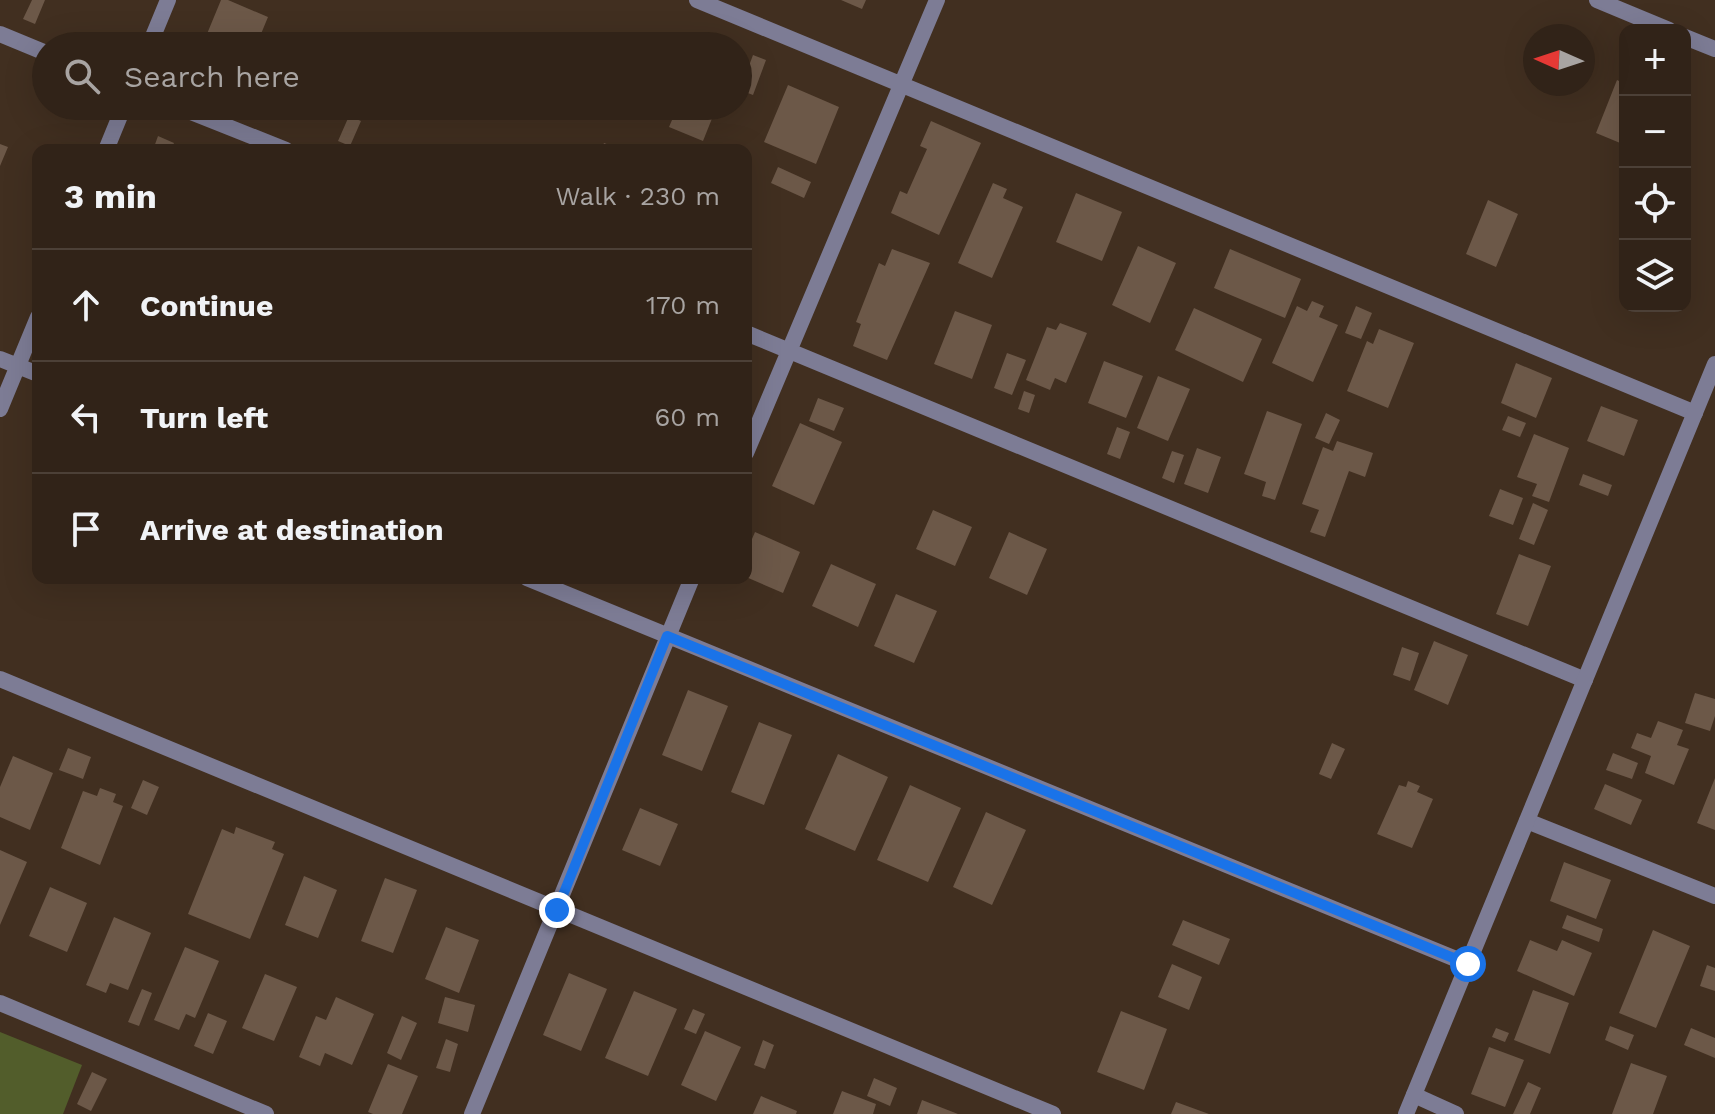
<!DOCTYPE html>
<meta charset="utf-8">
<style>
body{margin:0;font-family:"Work Sans",sans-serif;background:#3d2f25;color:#f1f3f6}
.controls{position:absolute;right:24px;top:24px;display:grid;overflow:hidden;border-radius:16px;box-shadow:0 8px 32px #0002}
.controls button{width:72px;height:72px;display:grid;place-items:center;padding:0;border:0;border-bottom:2px solid #4c4037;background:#312318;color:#f1f3f6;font:40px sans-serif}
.compass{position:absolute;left:1523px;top:24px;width:72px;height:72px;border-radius:50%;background:#312318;box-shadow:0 8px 32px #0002;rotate:273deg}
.stop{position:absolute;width:24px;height:24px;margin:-18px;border:6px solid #1a73e8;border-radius:50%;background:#fff}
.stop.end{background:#1a73e8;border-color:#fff;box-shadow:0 2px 8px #0008}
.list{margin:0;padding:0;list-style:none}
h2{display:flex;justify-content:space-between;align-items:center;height:104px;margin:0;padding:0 32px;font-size:34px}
h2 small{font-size:26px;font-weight:400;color:#a8a4a2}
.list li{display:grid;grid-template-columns:52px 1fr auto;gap:24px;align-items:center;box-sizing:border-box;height:112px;padding:0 32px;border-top:2px solid #4c4037}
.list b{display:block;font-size:30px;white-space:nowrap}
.list em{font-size:26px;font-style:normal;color:#a8a4a2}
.icon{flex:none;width:44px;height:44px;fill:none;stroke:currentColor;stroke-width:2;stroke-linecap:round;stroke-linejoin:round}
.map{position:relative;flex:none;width:1715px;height:1114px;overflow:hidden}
.search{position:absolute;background:#312318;box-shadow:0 8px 32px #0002;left:32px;top:32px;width:720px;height:88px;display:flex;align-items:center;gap:20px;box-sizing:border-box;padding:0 28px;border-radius:44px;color:#a8a4a2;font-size:30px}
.panel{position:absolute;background:#312318;box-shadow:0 8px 32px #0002;left:32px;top:144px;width:720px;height:440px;border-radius:16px}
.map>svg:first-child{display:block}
</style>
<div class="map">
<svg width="1715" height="1114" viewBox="0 0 1715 1114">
<rect width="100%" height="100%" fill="#412f20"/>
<path fill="#525d2b" d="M 0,1032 L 82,1065 L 63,1114 L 0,1114 Z"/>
<path fill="#6c5848" d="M 32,0 L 45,0 L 35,24 L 23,19 Z
M 221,0 L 228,0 L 268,17 L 256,46 L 202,46 Z
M 841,0 L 866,0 L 862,9 Z
M 753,55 L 766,60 L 753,95 L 740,90 Z
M 1617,80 L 1625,84 L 1625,145 L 1596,133 Z
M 788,85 L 839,107 L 816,164 L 764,142 Z
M 246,106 L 284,106 L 279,118 Z
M 311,106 L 342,106 L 338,116 Z
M 678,106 L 717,106 L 703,141 L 669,127 Z
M 349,116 L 361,121 L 350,146 L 338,141 Z
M 931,121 L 981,143 L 939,235 L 891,213 L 900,191 L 907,194 L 927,149 L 920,146 Z
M 158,136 L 174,143 L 171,150 L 153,150 Z
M 604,143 L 622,150 L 601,150 Z
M 0,144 L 8,147 L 0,166 Z
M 778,167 L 811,182 L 804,198 L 771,183 Z
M 993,183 L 1007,189 L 1003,198 L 1023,207 L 992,278 L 958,263 Z
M 1076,193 L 1122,212 L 1102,261 L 1056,242 Z
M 1488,200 L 1518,214 L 1496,267 L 1466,254 Z
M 1138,246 L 1176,263 L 1150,323 L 1112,305 Z
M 892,249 L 930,263 L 887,360 L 853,346 L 861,324 L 856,322 L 879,263 L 885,266 Z
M 1230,249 L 1301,279 L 1285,318 L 1214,288 Z
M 1312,301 L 1324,306 L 1319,317 L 1338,325 L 1313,382 L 1272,363 L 1297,306 L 1307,311 Z
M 1356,306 L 1372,313 L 1361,339 L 1345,333 Z
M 1194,308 L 1262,339 L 1243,382 L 1175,350 Z
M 955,311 L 992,325 L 972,379 L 934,364 Z
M 1060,323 L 1087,333 L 1066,383 L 1055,378 L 1050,390 L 1026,380 L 1047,327 L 1056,330 Z
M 1379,329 L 1414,343 L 1388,408 L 1347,391 L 1367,341 L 1373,344 Z
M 1007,353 L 1026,360 L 1012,395 L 994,388 Z
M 1104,361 L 1143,376 L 1126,418 L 1088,403 Z
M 1516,363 L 1552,378 L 1536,418 L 1501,403 Z
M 1158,376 L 1190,389 L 1168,441 L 1137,428 Z
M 1024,391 L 1035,395 L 1029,413 L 1018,409 Z
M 818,398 L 844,408 L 834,431 L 809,421 Z
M 1601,406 L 1638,420 L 1624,456 L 1587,441 Z
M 1267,411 L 1302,424 L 1275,500 L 1262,496 L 1266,482 L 1244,474 Z
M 1326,413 L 1340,420 L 1329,444 L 1315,438 Z
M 1508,416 L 1526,423 L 1520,437 L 1502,430 Z
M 800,423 L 842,442 L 814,505 L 772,486 Z
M 1117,427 L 1130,432 L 1120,459 L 1107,454 Z
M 1534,434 L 1569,448 L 1549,502 L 1532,496 L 1537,484 L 1517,477 Z
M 1337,441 L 1373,453 L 1365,477 L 1349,471 L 1325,537 L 1310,532 L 1319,510 L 1302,504 L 1323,447 L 1333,451 Z
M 1197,448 L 1221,457 L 1208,493 L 1184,484 Z
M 1172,451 L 1184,455 L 1174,483 L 1162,478 Z
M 1583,474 L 1612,485 L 1608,496 L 1579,485 Z
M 1500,489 L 1523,498 L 1513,525 L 1489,516 Z
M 1533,503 L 1548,510 L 1534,545 L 1519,539 Z
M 933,510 L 972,527 L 955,566 L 916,549 Z
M 755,532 L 800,552 L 783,593 L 746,577 L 746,553 Z
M 1009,532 L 1047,549 L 1027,595 L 989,578 Z
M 1519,554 L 1551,566 L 1528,626 L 1496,614 Z
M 831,564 L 876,584 L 858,627 L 812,606 Z
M 896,594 L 937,611 L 914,663 L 874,646 Z
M 1434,641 L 1468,655 L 1448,705 L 1414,690 Z
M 1402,647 L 1419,653 L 1410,681 L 1393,675 Z
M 688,690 L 728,706 L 702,771 L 662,755 Z
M 1695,693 L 1715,699 L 1715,716 L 1710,731 L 1685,723 Z
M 1658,721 L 1683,730 L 1677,745 L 1689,749 L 1674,785 L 1645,773 L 1651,756 L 1631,748 L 1637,733 L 1651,738 Z
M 759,722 L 792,735 L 764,805 L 731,792 Z
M 1332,743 L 1345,749 L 1331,779 L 1319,774 Z
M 68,748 L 91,757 L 83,779 L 59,770 Z
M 1613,753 L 1638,763 L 1632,779 L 1606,770 Z
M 838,754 L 888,777 L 855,851 L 805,829 Z
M 13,756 L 53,773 L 30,830 L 0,817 L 0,787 Z
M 1715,778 L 1715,830 L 1697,823 Z
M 143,780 L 159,787 L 147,815 L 131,808 Z
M 1408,781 L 1420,786 L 1417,792 L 1433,799 L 1412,848 L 1377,834 L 1399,785 L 1406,787 Z
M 1605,784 L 1642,800 L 1631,825 L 1594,809 Z
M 910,785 L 961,808 L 928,882 L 877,860 Z
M 100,788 L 116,794 L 113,802 L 123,806 L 100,865 L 61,848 L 83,791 L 97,796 Z
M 640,808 L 678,824 L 660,866 L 622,850 Z
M 986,812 L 1026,830 L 992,905 L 953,887 Z
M 236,827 L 275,842 L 272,849 L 284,854 L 250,939 L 188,914 L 222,829 L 234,834 Z
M 0,850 L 27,862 L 0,925 Z
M 1564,862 L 1611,880 L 1596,919 L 1550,901 Z
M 304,876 L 337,890 L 318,938 L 285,925 Z
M 385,878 L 417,890 L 393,953 L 361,941 Z
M 50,887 L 87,903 L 67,952 L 29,936 Z
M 1567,915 L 1603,929 L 1599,942 L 1562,928 Z
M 114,917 L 151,933 L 128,990 L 110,983 L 106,993 L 86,985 Z
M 1183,920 L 1230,939 L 1219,965 L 1172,945 Z
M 446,927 L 479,940 L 459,993 L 425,979 Z
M 1653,930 L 1690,946 L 1656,1028 L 1619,1013 Z
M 1530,940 L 1557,951 L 1562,940 L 1592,953 L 1574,996 L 1517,971 Z
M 185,947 L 219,961 L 195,1018 L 186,1014 L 179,1030 L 154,1020 Z
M 1172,964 L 1202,977 L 1189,1010 L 1158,997 Z
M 1707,965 L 1715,968 L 1715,991 L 1700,986 Z
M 569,973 L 607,989 L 581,1051 L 543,1035 Z
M 265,974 L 297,987 L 274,1041 L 242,1028 Z
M 142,989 L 152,993 L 139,1026 L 128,1022 Z
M 1533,990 L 1569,1003 L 1550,1054 L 1514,1040 Z
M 634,991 L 677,1009 L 648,1076 L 605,1058 Z
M 336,997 L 374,1014 L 352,1065 L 325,1053 L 320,1066 L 299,1057 L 316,1016 L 326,1020 Z
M 445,997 L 475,1005 L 468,1032 L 438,1023 Z
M 693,1009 L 705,1014 L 696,1034 L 684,1029 Z
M 1121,1011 L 1167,1029 L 1144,1090 L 1097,1072 Z
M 208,1013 L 227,1021 L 213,1054 L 194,1046 Z
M 402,1016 L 417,1023 L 401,1060 L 387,1053 Z
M 1610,1026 L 1634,1035 L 1628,1050 L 1605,1040 Z
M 1496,1028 L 1509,1033 L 1505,1042 L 1492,1037 Z
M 1691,1028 L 1715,1038 L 1715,1058 L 1684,1045 Z
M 705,1031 L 741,1047 L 716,1101 L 681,1085 Z
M 446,1039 L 458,1044 L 450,1072 L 436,1068 Z
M 763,1040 L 774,1045 L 765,1069 L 754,1065 Z
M 1489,1047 L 1524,1060 L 1505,1107 L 1471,1094 Z
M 1631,1063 L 1667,1076 L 1653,1114 L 1612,1114 Z
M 388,1064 L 418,1076 L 402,1114 L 373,1114 L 368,1112 Z
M 92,1072 L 107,1079 L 91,1111 L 77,1104 Z
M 874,1078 L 897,1088 L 890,1106 L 867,1096 Z
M 1528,1082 L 1541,1088 L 1530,1114 L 1513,1114 Z
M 842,1091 L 876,1104 L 873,1114 L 833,1114 Z
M 761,1096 L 797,1111 L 796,1114 L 753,1114 Z
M 922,1100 L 958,1114 L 917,1114 Z
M 1176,1102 L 1209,1114 L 1171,1114 Z"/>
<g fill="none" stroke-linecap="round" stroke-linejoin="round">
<path stroke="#7d7c95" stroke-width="16" d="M 697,0 L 1695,413
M 0,34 L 46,53
M 149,46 L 168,0
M 176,106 L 286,150
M 106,150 L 124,106
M 746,333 L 1585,680
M 0,359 L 38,374
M 0,409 L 38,317
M 746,453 L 937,0
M 527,578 L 1468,964
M 0,679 L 1053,1114
M 1527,821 L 1715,896
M 0,1003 L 266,1114
M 1414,1095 L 1456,1114
M 472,1114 L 692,578"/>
<path stroke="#7d7c95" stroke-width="16" d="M 1597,0 L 1669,30
M 1685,37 L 1715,49
M 1406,1114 L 1715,364"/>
</g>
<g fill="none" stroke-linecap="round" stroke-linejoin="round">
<path stroke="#1a73e8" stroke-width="10" d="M 557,910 L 667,636 L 1468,964"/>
</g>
</svg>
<div class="controls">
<button>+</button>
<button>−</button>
<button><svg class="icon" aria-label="locate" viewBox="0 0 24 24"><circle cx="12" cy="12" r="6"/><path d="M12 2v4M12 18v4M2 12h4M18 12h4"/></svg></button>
<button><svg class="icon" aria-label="layers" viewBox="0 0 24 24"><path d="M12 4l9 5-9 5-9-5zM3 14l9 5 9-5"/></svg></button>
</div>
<svg class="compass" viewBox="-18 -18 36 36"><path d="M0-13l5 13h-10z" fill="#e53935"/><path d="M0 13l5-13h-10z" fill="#a8a4a2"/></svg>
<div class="stop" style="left:1468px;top:964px"></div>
<div class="stop end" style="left:557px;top:910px"></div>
<div class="search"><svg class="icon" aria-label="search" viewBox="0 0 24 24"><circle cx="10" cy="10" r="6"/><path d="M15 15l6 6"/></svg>Search here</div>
<section class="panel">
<h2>3 min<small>Walk · 230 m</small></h2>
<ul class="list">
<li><svg class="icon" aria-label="ahead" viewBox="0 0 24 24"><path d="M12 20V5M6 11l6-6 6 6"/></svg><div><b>Continue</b></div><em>170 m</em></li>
<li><svg class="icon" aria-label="left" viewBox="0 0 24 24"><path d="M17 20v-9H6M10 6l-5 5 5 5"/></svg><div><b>Turn left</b></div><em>60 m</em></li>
<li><svg class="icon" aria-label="arrive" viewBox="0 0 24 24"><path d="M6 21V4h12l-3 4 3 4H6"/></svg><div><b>Arrive at destination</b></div></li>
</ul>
</section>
</div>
